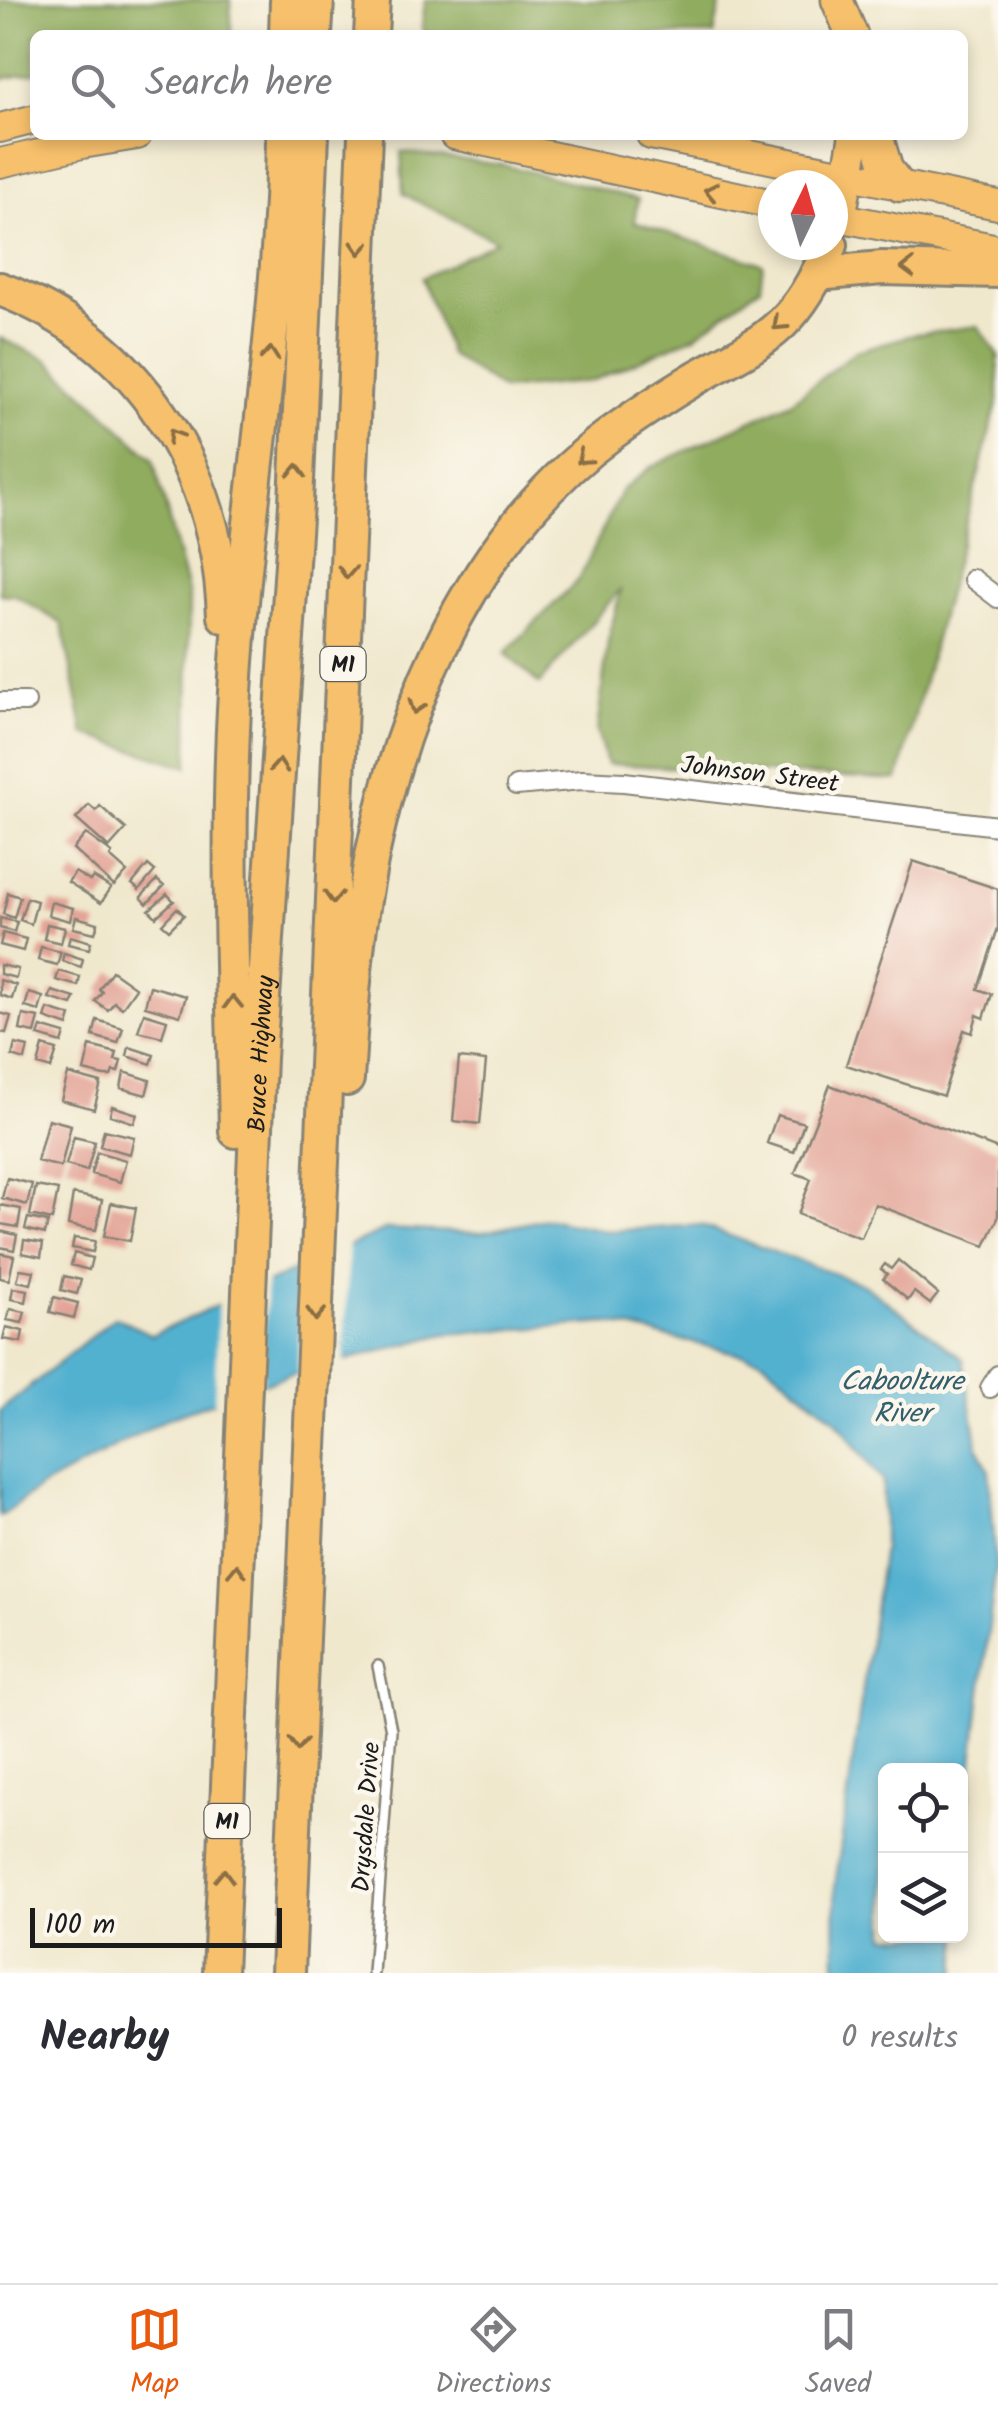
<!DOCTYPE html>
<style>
body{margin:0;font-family:Kalam,sans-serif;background:#f7f7f7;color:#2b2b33}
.controls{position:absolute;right:30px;bottom:30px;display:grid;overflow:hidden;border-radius:15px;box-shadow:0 5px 15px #0003}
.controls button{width:90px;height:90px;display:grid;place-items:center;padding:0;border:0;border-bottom:2px solid #e1e1e2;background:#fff;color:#2b2b33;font:50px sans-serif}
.compass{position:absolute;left:758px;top:170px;width:90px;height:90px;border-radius:50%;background:#fff;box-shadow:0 5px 15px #0003;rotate:5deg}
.scale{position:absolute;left:30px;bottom:25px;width:252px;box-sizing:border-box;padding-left:10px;border:5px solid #1c1c1c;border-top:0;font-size:28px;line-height:35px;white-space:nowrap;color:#1c1c1c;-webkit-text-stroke:8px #fbf7ec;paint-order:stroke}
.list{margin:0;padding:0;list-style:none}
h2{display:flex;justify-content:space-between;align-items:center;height:130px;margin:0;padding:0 40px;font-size:42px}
h2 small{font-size:32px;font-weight:400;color:#7c7c81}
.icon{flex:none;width:55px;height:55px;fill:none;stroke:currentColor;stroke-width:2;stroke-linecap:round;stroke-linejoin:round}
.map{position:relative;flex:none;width:998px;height:1973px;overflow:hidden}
.search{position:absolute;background:#fff;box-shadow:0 5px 15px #0003;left:30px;right:30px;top:30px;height:110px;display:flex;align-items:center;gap:25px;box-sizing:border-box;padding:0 35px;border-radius:15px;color:#7c7c81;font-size:38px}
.sheet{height:310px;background:#fff}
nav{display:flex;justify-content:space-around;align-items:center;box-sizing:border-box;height:140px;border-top:2px solid #e1e1e2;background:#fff;font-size:28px;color:#7c7c81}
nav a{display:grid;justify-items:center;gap:5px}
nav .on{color:#ea580c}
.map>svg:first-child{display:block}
</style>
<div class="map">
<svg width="998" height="1973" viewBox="0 0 998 1973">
<rect width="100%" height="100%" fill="#fbf7ec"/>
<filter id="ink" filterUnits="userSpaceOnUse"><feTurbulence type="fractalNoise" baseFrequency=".01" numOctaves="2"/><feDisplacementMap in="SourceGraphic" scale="20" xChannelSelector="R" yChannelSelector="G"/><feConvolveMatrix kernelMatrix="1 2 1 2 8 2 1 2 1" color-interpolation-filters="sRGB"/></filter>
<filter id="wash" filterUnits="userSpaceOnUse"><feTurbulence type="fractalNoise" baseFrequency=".0048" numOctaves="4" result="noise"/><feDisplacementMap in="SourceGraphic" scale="40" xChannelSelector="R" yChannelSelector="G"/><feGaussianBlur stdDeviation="2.25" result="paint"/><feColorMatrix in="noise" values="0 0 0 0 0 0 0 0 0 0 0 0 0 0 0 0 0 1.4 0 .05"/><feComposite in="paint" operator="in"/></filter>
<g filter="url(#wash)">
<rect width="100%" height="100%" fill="#f0e8cd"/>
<path fill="#90ac5e" stroke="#56643d" stroke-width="2.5" d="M 0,0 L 230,0 L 232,35 L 35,35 L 35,73 L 0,79 Z
M 425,0 L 721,0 L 714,35 L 437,35 L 422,31 Z
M 401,152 L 504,165 L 638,199 L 634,222 L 763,264 L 760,287 L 695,336 L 592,381 L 503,390 L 450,355 L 422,278 L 496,241 L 403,194 Z
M 978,326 L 998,355 L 998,400 L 898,780 L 607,764 L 597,732 L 608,641 L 621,589 L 539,684 L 505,653 L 579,579 L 622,490 L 651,467 L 791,402 L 856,351 L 916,334 Z
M 0,338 L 48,360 L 153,459 L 189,595 L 188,767 L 84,734 L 62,624 L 15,595 L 0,594 Z"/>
<path fill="#52b1d0" stroke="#376676" stroke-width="2.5" d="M 546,1219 L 609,1231 L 700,1225 L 865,1285 L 963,1359 L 978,1448 L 989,1470 L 996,1567 L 966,1820 L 961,1910 L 960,1770 L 886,1770 L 886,1936 L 959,1936 L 956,1973 L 836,1973 L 835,1886 L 883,1547 L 883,1481 L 835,1419 L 761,1359 L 609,1323 L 445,1334 L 289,1375 L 168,1418 L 38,1489 L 0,1517 L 0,1411 L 115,1317 L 152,1335 L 387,1229 L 479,1233 Z"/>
<path fill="#f0e8cd" d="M 349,1240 L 344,1365 L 297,1378 L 302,1262 Z
M 267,1277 L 262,1390 L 214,1407 L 218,1299 Z"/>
<g id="blocks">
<path fill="#e3a396" d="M 89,805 L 96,811 L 100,806 L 126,829 L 109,848 L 76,819 Z
M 86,834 L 112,853 L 110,857 L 127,872 L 114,886 L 73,849 Z
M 913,861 L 998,889 L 998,928 L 978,989 L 992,994 L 984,1018 L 977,1015 L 972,1033 L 964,1030 L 943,1096 L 846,1065 Z
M 148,865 L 155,871 L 139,890 L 132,884 Z
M 75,872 L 90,881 L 93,877 L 111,888 L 101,903 L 68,882 Z
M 157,880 L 164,886 L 147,904 L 141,897 Z
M 8,893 L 20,897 L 14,918 L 3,914 Z
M 167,894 L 174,901 L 156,917 L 149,910 Z
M 27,898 L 37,901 L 31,924 L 20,920 Z
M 51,902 L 73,908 L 70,921 L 48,915 Z
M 177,908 L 184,915 L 169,930 L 162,924 Z
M 76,917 L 98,923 L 95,933 L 73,928 Z
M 0,918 L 17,922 L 14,932 L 0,928 Z
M 47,924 L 65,928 L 61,943 L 44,939 Z
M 3,933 L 26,939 L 23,951 L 0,945 Z
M 70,936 L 91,942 L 89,949 L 68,944 Z
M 41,947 L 61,952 L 57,965 L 38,960 Z
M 64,953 L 83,959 L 81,967 L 62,961 Z
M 0,965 L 18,969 L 16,978 L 0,974 Z
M 59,971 L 80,977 L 78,986 L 56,980 Z
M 112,971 L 136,988 L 122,1008 L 114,1002 L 108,1010 L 95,1001 L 102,992 L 99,989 Z
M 0,980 L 16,985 L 12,999 L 0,995 Z
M 150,986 L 186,996 L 180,1016 L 145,1006 Z
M 52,991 L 75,998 L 72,1005 L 49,998 Z
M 29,993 L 43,997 L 39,1011 L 25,1007 Z
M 48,1009 L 71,1016 L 68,1026 L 45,1018 Z
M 0,1013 L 11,1016 L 6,1033 L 0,1032 Z
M 144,1013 L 167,1020 L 162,1037 L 138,1031 Z
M 23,1015 L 39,1018 L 35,1033 L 20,1030 Z
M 97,1020 L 123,1028 L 118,1043 L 93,1036 Z
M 41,1027 L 65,1034 L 62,1043 L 38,1036 Z
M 15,1044 L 28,1047 L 25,1060 L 12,1056 Z
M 43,1046 L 57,1050 L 51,1069 L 38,1065 Z
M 90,1046 L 117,1053 L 115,1060 L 121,1061 L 118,1072 L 113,1071 L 111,1076 L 104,1076 L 84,1071 Z
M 129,1047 L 154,1055 L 151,1064 L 127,1056 Z
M 459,1058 L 486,1061 L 480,1124 L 453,1121 Z
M 124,1072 L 150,1080 L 146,1095 L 121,1088 Z
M 68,1074 L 101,1083 L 94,1109 L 61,1100 Z
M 830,1085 L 998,1149 L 998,1218 L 985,1246 L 875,1204 L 861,1238 L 798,1214 L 811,1179 L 795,1173 Z
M 112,1106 L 137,1114 L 134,1123 L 110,1115 Z
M 777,1115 L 804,1123 L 794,1152 L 767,1143 Z
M 48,1119 L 71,1125 L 61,1167 L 37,1161 Z
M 104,1130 L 134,1137 L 130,1154 L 100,1146 Z
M 74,1137 L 95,1142 L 87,1171 L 66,1165 Z
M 97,1152 L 126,1160 L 120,1182 L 91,1174 Z
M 7,1178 L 32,1184 L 27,1205 L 2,1198 Z
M 36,1186 L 58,1190 L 52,1220 L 30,1215 Z
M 73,1194 L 102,1200 L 96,1230 L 68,1225 Z
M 111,1203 L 136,1208 L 130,1241 L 104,1236 Z
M 0,1205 L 21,1209 L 18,1227 L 0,1224 Z
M 28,1218 L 48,1222 L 45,1234 L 25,1229 Z
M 0,1231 L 17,1235 L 14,1250 L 0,1247 Z
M 74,1238 L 95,1241 L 93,1252 L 72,1248 Z
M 24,1240 L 43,1243 L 41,1257 L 22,1253 Z
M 0,1253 L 14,1256 L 9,1280 L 0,1278 Z
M 74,1253 L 92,1258 L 89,1270 L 71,1265 Z
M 898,1260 L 938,1294 L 930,1304 L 914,1292 L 908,1300 L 883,1279 L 887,1274 L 881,1269 L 885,1264 L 891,1269 Z
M 20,1269 L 34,1271 L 31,1284 L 17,1281 Z
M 64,1276 L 81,1280 L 77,1294 L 61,1290 Z
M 13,1288 L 28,1290 L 26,1302 L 11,1299 Z
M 54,1297 L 78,1303 L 74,1318 L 50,1312 Z
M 10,1309 L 25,1312 L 22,1323 L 7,1320 Z
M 6,1327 L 23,1331 L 21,1342 L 3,1339 Z"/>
</g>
</g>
<g filter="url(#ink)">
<use href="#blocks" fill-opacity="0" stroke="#868274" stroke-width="2.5"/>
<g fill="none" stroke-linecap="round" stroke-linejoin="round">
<g stroke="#868274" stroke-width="14">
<path id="service" d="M 373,1973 L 391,1730 L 378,1666"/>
</g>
<g stroke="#868274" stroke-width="22">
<path id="minor" d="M 973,579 L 998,598
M 0,702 L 26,702
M 516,786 L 582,780 L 624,782 L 998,826
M 990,1388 L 998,1375"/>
</g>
<g stroke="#868274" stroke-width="32">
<path id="primary" d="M 0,128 L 35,119
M 454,135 L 773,204
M 651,135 L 998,205
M 0,163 L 82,144 L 137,135
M 833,216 L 998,249"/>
</g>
<g stroke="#868274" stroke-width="35">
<path id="trunk" d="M 837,0 L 852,35
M 877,135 L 887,169 L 900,186
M 840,218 L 855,135"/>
</g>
<g stroke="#868274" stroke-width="38">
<g id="motorway">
<path d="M 286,35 L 287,0"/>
<path d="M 315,35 L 317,0"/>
<path d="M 371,35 L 373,0"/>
<path d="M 817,274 L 882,268 L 998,271"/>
<path d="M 0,289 C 141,342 218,470 224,616"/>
<path d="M 347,1079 C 351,1024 353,968 362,913 C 389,733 461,544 612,433 C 638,414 666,396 694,379 C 727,360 763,345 789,316 C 808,295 819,271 831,245"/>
<path d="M 236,1131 C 233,985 226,838 235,692 C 246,506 281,322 283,135"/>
<path id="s1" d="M 220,1973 L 259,1058 L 296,503 L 312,135"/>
<path d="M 288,1973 L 365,135"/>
</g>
</g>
<use href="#service" stroke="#fff" stroke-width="9"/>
<use href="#minor" stroke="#fff" stroke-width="18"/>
<use href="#primary" stroke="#f7c06c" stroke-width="28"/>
<use href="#trunk" stroke="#f7c06c" stroke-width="30"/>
<use href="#motorway" stroke="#f7c06c" stroke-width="32"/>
</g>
<defs><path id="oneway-chevron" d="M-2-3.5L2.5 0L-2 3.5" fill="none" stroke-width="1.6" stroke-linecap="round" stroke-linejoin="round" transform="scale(2.5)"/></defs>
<g stroke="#8a6e44">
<use href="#oneway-chevron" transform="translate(711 191) rotate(-168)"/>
<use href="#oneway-chevron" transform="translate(360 248) rotate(93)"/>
<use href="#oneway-chevron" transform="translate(908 268) rotate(179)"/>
<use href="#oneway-chevron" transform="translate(779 324) rotate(137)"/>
<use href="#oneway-chevron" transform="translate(270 354) rotate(-85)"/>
<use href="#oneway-chevron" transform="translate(174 436) rotate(-122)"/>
<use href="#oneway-chevron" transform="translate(583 458) rotate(139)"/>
<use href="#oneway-chevron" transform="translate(297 471) rotate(-87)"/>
<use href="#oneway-chevron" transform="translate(347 572) rotate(93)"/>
<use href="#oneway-chevron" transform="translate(416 707) rotate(109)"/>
<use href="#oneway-chevron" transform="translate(279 766) rotate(-86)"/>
<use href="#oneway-chevron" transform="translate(333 897) rotate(92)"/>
<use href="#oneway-chevron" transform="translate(233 1002) rotate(-92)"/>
<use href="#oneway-chevron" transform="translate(316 1314) rotate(92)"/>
<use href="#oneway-chevron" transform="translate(237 1571) rotate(-88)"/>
<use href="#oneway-chevron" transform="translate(298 1744) rotate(93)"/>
<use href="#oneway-chevron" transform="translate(224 1876) rotate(-88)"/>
</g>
</g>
<g text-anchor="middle" stroke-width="9" stroke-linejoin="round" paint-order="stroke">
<g fill="#fbf7ec" stroke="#5f5e5a" stroke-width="2.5">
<rect x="320.5" y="647" width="45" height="34" rx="8"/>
<rect x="204.5" y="1804" width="45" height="34" rx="8"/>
</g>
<g font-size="22" font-weight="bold" fill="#1c1c1c">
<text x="343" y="672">M1</text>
<text x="227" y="1829">M1</text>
</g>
<g font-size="25" fill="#1c1c1c" stroke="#fbf7ec">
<text transform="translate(760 773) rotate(7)" y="9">Johnson Street</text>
<text dy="9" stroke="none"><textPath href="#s1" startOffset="920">Bruce Highway</textPath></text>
<text transform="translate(365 1817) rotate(-86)" y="9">Drysdale Drive</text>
</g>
<g font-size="28" font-style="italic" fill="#345f6d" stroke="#fbf7ec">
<text x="902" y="1390">Caboolture<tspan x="902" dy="32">River</tspan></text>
</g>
</g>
</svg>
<div class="controls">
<button><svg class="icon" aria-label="locate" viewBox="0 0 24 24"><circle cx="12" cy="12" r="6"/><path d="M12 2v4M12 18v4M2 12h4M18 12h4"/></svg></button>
<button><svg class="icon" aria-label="layers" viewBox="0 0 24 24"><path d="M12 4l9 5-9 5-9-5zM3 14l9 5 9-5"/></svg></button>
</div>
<svg class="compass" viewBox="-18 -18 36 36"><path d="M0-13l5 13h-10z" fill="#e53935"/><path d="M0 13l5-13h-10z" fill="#7c7c81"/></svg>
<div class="scale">100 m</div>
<div class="search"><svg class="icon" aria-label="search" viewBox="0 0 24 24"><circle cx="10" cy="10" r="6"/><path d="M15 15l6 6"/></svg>Search here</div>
</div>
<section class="sheet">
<h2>Nearby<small>0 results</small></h2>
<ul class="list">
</ul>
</section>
<nav>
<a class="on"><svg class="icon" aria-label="map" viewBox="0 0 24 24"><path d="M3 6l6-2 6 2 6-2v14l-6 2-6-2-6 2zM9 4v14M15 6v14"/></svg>Map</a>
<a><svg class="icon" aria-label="directions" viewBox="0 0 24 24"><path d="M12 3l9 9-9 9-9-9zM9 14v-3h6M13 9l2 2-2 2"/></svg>Directions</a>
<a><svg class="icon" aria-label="saved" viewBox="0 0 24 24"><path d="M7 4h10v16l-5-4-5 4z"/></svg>Saved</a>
</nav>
